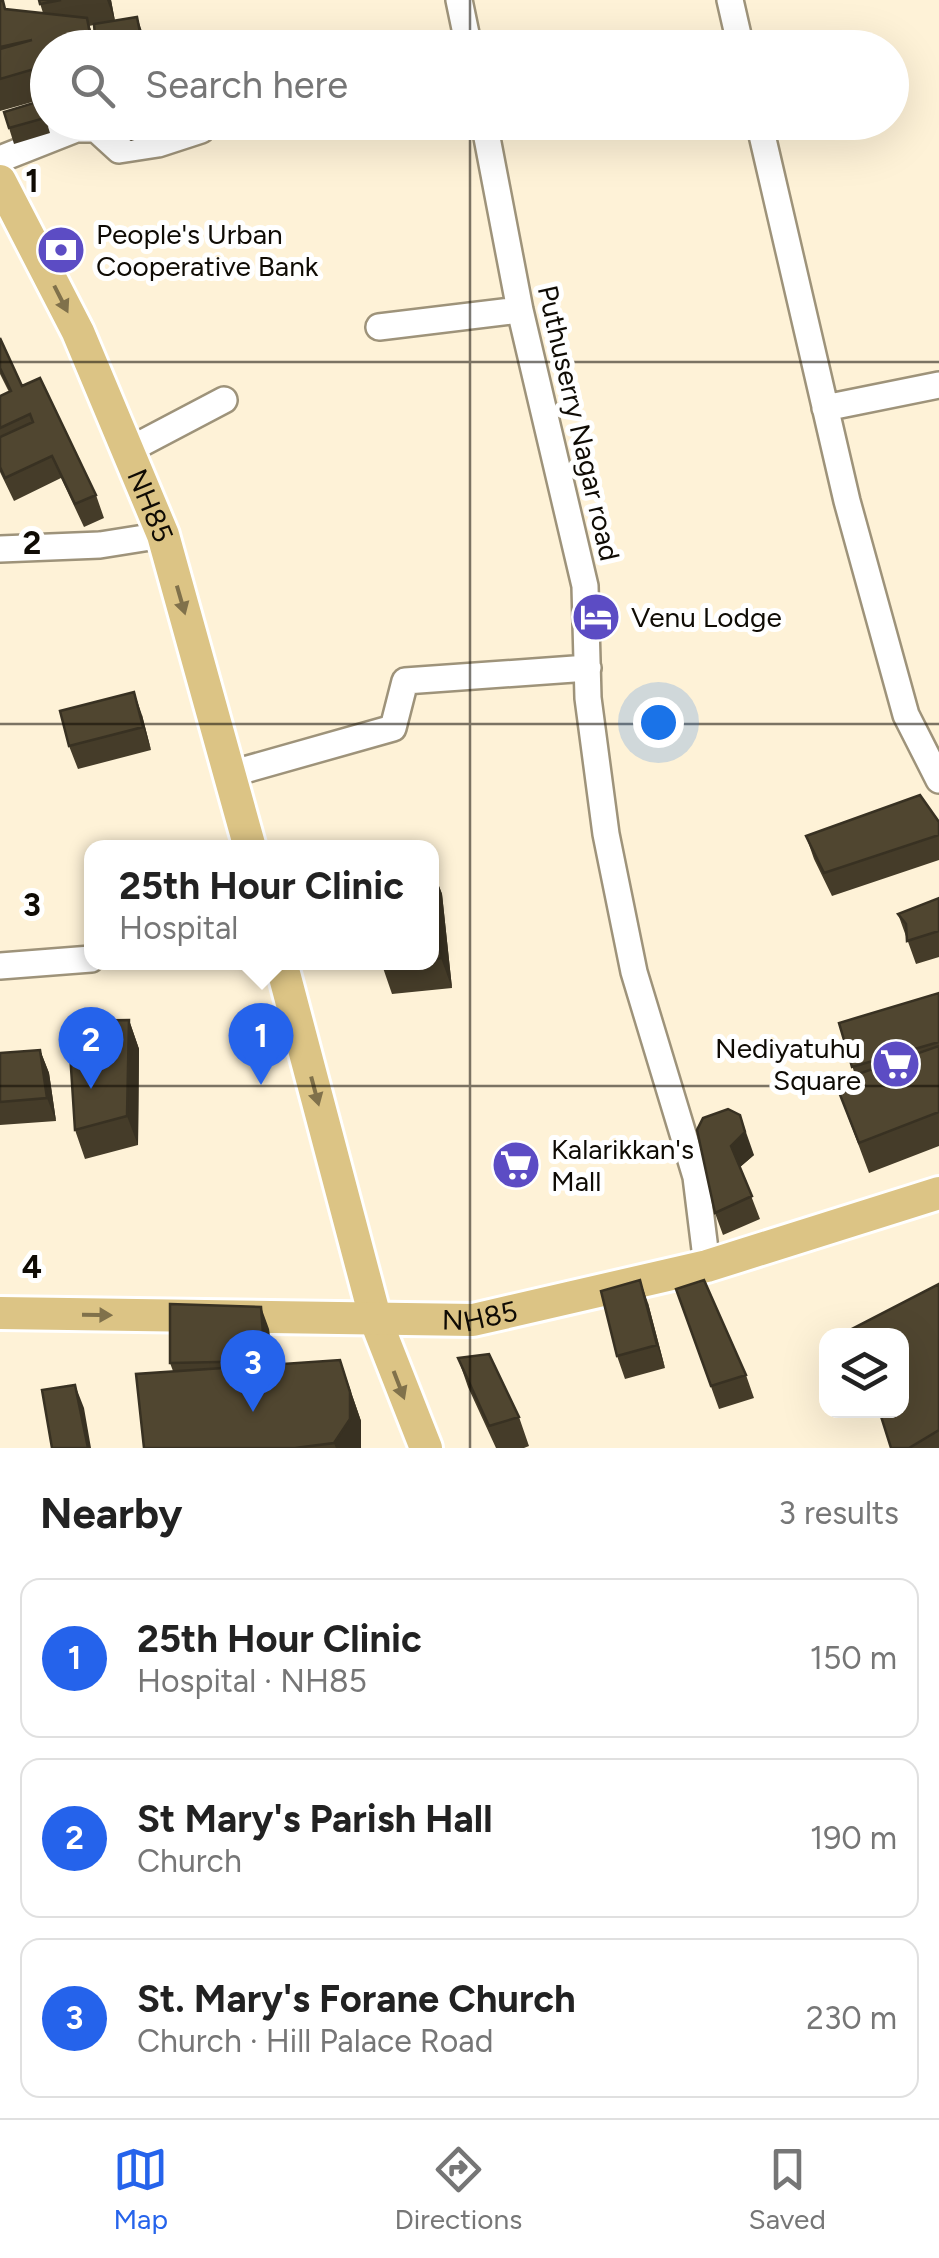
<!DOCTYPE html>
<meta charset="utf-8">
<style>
body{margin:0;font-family:Figtree,sans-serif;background:#f2f2f2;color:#222}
.controls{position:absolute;right:30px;bottom:30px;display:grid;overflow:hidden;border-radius:20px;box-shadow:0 10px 40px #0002}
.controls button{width:90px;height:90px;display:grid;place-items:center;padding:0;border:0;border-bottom:2px solid #e0e0e0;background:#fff;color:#222;font:50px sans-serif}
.you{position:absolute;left:658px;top:722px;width:35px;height:35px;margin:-25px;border:8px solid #fff;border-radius:50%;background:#1a73e8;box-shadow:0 0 0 15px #1a73e833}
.badge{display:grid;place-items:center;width:65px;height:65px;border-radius:50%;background:#2563eb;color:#fff;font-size:32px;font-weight:700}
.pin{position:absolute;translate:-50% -82px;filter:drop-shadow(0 2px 5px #0008)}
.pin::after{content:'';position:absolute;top:52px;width:35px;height:30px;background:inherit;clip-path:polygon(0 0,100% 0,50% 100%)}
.popup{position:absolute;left:84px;top:840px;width:355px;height:130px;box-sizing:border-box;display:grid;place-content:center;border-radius:20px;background:#fff;filter:drop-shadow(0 2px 8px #0005);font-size:32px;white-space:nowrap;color:#767676}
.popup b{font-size:38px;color:#222}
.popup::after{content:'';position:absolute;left:50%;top:100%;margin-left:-20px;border:20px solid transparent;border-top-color:#fff}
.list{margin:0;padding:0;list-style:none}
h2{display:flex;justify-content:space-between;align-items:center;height:130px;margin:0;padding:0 40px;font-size:42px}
h2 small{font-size:32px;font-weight:400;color:#767676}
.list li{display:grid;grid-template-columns:65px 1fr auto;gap:30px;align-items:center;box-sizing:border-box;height:160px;margin:0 20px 20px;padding:0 20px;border:2px solid #e0e0e0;border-radius:20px}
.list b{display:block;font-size:38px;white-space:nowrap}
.list p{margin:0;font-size:32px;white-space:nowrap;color:#767676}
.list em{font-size:32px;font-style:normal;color:#767676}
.icon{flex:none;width:55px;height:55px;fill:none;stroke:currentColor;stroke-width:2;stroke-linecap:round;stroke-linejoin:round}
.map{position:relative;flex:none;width:939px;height:1448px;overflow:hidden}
.search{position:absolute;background:#fff;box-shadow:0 10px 40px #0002;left:30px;right:30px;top:30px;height:110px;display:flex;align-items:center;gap:25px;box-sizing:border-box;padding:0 35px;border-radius:55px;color:#767676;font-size:38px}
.sheet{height:670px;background:#fff}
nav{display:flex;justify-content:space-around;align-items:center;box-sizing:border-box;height:140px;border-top:2px solid #e0e0e0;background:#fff;font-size:28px;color:#767676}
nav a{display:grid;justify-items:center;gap:5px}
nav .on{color:#2563eb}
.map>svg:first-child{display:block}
</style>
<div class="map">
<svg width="939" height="1448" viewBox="0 0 939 1448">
<rect width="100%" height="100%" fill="#fef2d7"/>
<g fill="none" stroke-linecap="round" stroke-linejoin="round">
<g stroke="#9e937a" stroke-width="30">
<path id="minor" d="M 459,0 L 469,48
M 730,0 L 741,48
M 484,122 L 520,310 L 585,586 L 588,698 L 606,834 L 634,972 L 696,1177 L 707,1266
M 759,122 L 847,501 L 906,715 L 939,780
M 0,159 L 76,129 L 96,129 L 119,150 L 158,144 L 201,130 L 204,122
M 379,327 L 520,310
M 825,408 L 939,385
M 129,450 L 224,400
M 0,549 L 100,545 L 163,535
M 230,774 L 393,728 L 405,681 L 588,668
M 0,966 L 91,959"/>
</g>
<g stroke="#fff" stroke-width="38">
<g id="major">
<path id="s1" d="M 0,181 L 78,332 L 163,535 L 250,848"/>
<path d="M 281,962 L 376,1321 L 426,1448"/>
<path id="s2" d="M 0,1313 L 473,1320 L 707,1266 L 939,1193"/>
</g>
</g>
<use href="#minor" stroke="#fff" stroke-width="25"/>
<use href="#major" stroke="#dcc485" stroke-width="32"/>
</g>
<path fill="#453c29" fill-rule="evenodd" d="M 39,0 L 111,0 L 115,21 L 145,40 L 147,48 L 48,48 L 48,111 L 43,99 L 0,111 L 0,1 L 6,9 L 43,13 ZM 94,25 L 96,44 L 89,26 Z
M 40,101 L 50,133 L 14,144 L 9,128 Z
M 52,122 L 71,122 L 54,128 Z
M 108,122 L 157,122 L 157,133 L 131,141 L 110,129 Z
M 0,338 L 22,386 L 96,495 L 104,518 L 84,527 L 61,478 L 14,501 L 0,472 L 0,396 L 9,392 L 0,374 Z
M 142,715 L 151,750 L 78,769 L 69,746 Z
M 939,822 L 939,860 L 832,896 L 814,859 L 806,836 Z
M 431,865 L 442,894 L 452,988 L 392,994 L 381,962 L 431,962 Z
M 939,898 L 939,957 L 916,964 L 898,914 Z
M 939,993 L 939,1146 L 869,1173 L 835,1082 L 855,1075 L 839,1023 Z
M 129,1020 L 139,1049 L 138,1145 L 85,1159 L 75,1130 Z
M 40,1050 L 49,1073 L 56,1121 L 0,1125 L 0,1053 Z
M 697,1130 L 754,1155 L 740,1167 L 760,1219 L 723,1235 L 715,1213 Z
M 939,1284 L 939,1448 L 891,1448 Z
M 676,1289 L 746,1375 L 754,1398 L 719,1409 Z
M 648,1303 L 665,1368 L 625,1379 L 617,1356 Z
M 269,1329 L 272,1365 L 340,1360 L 361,1421 L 361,1448 L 144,1448 L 173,1371 L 170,1363 Z
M 458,1358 L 519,1417 L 529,1446 L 524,1448 L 496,1448 L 468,1387 Z"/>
<path fill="#383122" d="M 107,0 L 111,0 L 115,21 Z
M 137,17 L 145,40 L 147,48 L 143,48 Z
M 87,18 L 97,48 L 94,48 L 91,39 Z
M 134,692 L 142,715 L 151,750 L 143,727 Z
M 431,865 L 442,894 L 452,988 L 441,958 Z
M 129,1020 L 139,1049 L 138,1145 L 127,1116 Z
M 40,1050 L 49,1073 L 56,1121 L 47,1098 Z
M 740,1115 L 754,1155 L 739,1168 L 731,1146 Z
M 640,1280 L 648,1303 L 665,1368 L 657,1345 Z
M 261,1307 L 269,1329 L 274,1384 L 265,1361 Z
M 340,1360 L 361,1421 L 361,1448 L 336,1448 L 334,1443 Z
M 75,1385 L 84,1408 L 91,1448 L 88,1448 Z"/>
<path fill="#504630" stroke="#383122" stroke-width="2.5" d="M 39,0 L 61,0 L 40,4 Z
M 0,1 L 3,1 L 5,9 L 87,18 L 91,39 L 71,43 L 72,48 L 48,48 L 48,97 L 43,98 L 34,69 L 0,79 L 0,49 L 32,40 L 0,47 Z
M 137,17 L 143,48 L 96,48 L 94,24 Z
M 40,101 L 45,118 L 9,128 L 4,112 Z
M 0,338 L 22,386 L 40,378 L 96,495 L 75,504 L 52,456 L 5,478 L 0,467 L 0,437 L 33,422 L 30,414 L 0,428 L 0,396 L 11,391 L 0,368 Z
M 134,692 L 143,727 L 69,746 L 60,711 Z
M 920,795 L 939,822 L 939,835 L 824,873 L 806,836 Z
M 431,865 L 441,958 L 431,960 Z
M 939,898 L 939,931 L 907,941 L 906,924 L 898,914 Z
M 939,993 L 939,1042 L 852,1067 L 839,1023 Z
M 129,1020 L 127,1116 L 75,1130 L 68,1021 Z
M 939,1046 L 939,1112 L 859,1143 L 835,1082 Z
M 40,1050 L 47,1098 L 0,1102 L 0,1053 Z
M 728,1109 L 740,1115 L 745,1132 L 731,1146 L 752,1196 L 715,1213 L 697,1130 L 703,1118 Z
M 640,1280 L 657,1345 L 617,1356 L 601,1291 Z
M 704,1280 L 746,1375 L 711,1386 L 676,1289 Z
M 939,1284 L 939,1430 L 909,1448 L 891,1448 L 879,1410 L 902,1410 L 902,1336 L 854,1336 L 852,1329 Z
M 170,1304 L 261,1307 L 265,1361 L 170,1363 Z
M 489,1354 L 519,1417 L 489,1426 L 458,1358 Z
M 340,1360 L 350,1392 L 350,1419 L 334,1443 L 295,1448 L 144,1448 L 136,1374 Z
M 75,1385 L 88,1448 L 52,1448 L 42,1390 Z"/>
<defs><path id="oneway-solid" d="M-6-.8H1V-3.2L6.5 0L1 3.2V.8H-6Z" transform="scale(2.5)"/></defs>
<g fill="#80714b">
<use href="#oneway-solid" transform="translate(61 299) rotate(63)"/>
<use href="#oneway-solid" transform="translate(181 600) rotate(74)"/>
<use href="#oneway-solid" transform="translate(315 1091) rotate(75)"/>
<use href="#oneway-solid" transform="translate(97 1315) rotate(1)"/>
<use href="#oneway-solid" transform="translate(399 1385) rotate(69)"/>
</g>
<path fill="none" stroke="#0f0b04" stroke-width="2.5" stroke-opacity="0.55" d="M 470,0 L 470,48M 470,122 L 470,1448M 0,362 L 939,362M 0,724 L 939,724M 0,1086 L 939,1086"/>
<defs>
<g id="bank-disc" transform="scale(2.5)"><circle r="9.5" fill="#5c4cc4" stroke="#fff"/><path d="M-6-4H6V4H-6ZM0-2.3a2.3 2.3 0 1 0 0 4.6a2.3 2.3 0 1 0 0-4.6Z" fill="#fff"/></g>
<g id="hotel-disc" transform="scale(2.5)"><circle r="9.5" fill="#5c4cc4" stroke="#fff"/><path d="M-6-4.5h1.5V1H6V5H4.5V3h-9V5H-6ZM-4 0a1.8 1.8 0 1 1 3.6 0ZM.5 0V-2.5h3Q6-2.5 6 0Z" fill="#fff"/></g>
<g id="supermarket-disc" transform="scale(2.5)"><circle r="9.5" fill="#5c4cc4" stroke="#fff"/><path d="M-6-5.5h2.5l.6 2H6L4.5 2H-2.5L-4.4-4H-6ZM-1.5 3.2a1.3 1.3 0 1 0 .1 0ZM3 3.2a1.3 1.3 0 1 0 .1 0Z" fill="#fff"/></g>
</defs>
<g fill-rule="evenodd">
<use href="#bank-disc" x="61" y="250"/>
<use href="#hotel-disc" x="596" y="617"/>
<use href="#supermarket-disc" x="896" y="1064"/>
<use href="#supermarket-disc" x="516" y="1165"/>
</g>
<g text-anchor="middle" stroke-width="10" stroke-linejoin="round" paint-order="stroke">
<g font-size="28" fill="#0f0b04" stroke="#fff" text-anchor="start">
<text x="96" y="244">People's Urban<tspan x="96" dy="32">Cooperative Bank</tspan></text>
<text x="631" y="627">Venu Lodge</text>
<text x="861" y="1058" text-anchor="end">Nediyatuhu<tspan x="861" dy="32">Square</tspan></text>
<text x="551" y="1159">Kalarikkan's<tspan x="551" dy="32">Mall</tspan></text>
</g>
<g font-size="28" fill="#0f0b04" stroke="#fff">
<text transform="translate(579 423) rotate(77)" y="10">Puthuserry Nagar road</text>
<text dy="10" stroke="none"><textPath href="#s1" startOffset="358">NH85</textPath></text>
<text dy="10" stroke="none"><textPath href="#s2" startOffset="480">NH85</textPath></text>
</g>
</g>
<g font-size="32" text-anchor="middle" font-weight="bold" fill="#0f0b04" stroke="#fff" stroke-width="10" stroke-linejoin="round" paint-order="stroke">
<text x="32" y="192">1</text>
<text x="32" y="554">2</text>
<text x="32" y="916">3</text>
<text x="32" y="1278">4</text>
</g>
</svg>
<div class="controls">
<button><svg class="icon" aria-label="layers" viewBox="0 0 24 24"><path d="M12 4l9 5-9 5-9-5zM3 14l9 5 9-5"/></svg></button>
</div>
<div class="you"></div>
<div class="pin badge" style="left:261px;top:1085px">1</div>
<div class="popup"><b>25th Hour Clinic</b>Hospital</div>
<div class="pin badge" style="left:91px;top:1089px">2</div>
<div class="pin badge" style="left:253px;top:1412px">3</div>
<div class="search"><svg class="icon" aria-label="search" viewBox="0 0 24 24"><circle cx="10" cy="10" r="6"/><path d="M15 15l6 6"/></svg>Search here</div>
</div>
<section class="sheet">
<h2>Nearby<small>3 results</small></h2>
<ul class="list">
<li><span class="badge">1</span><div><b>25th Hour Clinic</b><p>Hospital · NH85</p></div><em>150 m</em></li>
<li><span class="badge">2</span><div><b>St Mary's Parish Hall</b><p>Church</p></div><em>190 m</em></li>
<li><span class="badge">3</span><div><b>St. Mary's Forane Church</b><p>Church · Hill Palace Road</p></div><em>230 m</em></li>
</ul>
</section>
<nav>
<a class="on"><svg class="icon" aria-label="map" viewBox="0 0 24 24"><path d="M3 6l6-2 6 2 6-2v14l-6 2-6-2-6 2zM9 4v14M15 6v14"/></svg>Map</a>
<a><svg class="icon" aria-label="directions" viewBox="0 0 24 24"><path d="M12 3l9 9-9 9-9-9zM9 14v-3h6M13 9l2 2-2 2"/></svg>Directions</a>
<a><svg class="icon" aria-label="saved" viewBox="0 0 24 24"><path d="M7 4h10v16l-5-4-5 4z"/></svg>Saved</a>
</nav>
